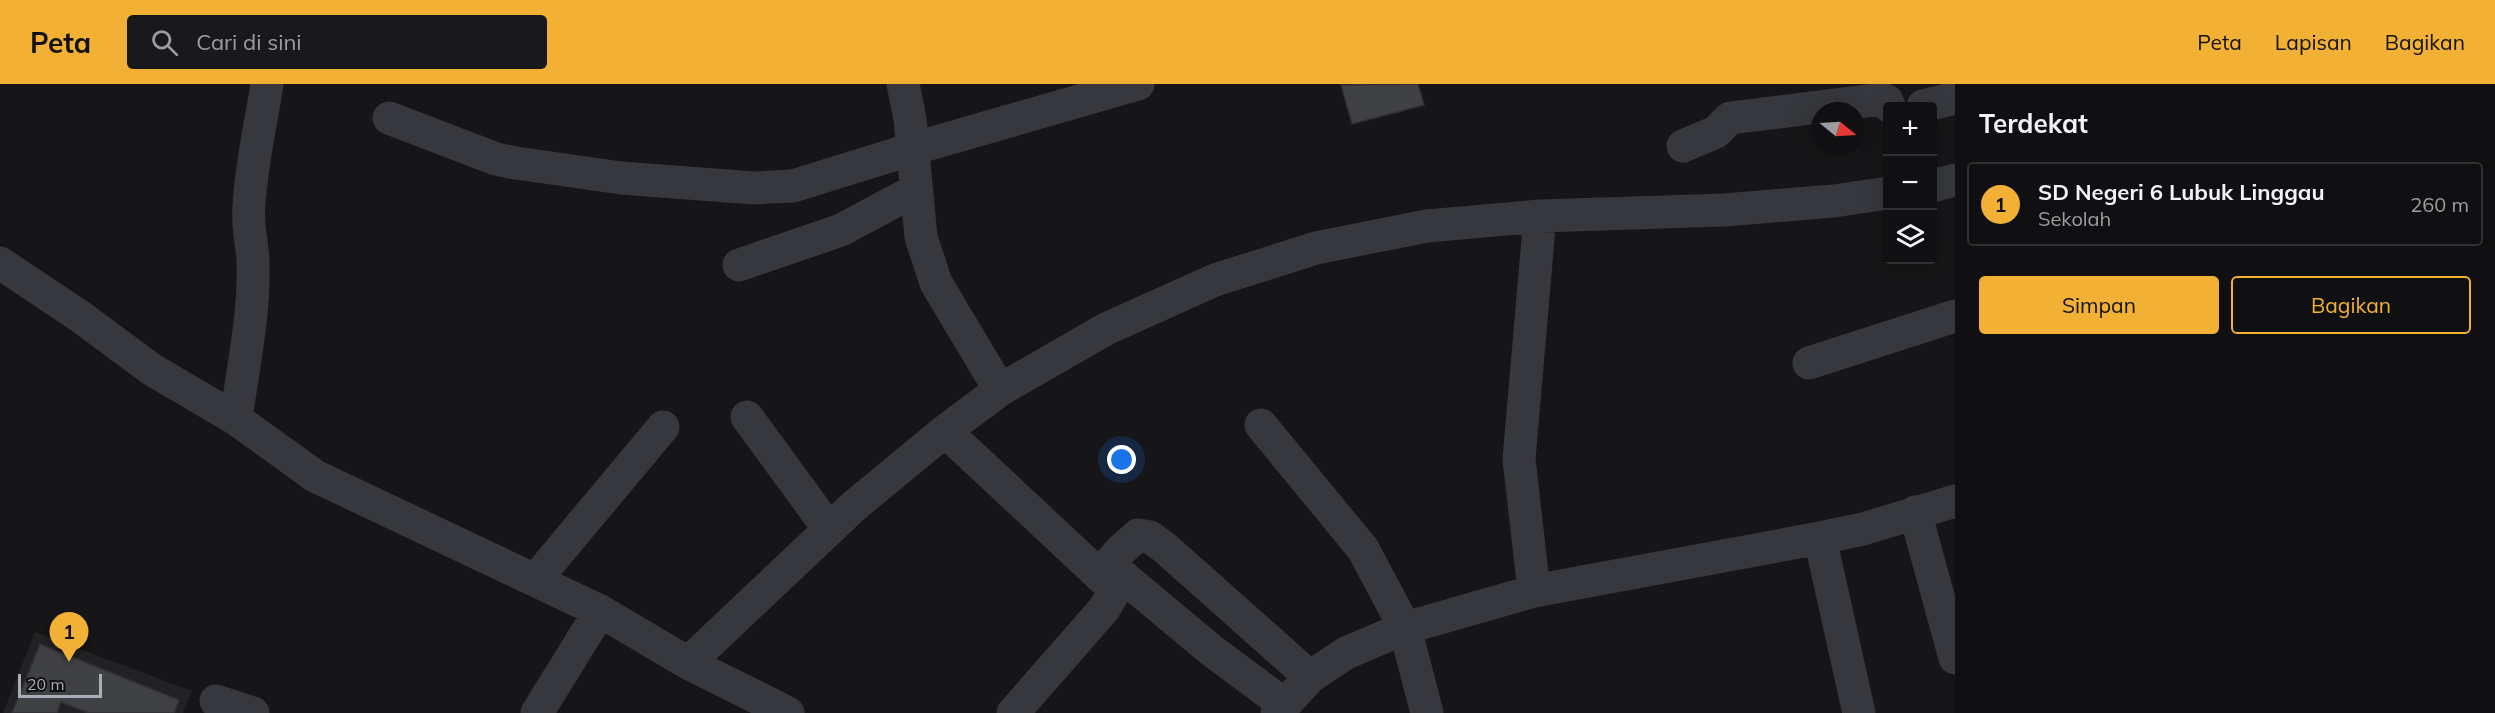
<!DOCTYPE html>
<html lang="id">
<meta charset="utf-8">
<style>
body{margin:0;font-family:Mulish,sans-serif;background:#19191b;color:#f1f3f6}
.controls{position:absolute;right:18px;top:18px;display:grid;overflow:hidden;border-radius:6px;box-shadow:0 6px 24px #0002}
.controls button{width:54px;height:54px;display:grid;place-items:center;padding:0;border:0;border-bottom:2px solid #303032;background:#101012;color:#f1f3f6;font:30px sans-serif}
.compass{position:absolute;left:1811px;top:18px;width:54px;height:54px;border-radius:50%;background:#101012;box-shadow:0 6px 24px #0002;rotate:108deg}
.scale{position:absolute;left:18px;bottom:15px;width:84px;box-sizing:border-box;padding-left:6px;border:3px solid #a8adb8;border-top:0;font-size:16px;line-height:21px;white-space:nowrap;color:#a8adb8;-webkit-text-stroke:4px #111113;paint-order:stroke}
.you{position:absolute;left:1122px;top:376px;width:21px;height:21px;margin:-15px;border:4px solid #fff;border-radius:50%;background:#1a73e8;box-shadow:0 0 0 9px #1a73e833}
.badge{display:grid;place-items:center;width:39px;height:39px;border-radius:50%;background:#f2b134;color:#111;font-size:20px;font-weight:700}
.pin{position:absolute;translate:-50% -50px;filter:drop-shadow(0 2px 3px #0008)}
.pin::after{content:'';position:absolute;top:32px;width:21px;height:18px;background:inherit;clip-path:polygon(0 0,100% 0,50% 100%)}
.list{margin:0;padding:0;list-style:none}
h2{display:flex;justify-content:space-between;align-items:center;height:78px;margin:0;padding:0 24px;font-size:26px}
h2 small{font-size:20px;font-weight:400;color:#9c9d9f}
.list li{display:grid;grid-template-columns:39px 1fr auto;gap:18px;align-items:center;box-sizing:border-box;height:84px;margin:0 12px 12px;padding:0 12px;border:2px solid #303032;border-radius:6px}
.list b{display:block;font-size:22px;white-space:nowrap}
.list p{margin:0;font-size:20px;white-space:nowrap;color:#9c9d9f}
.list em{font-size:20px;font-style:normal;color:#9c9d9f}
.actions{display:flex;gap:12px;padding:18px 24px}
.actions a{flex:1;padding:14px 0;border:2px solid #f2b134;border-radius:6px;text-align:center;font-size:21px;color:#f2b134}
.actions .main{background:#f2b134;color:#111}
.icon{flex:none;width:33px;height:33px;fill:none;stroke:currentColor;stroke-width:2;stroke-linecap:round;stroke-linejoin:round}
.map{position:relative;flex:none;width:1955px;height:629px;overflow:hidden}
header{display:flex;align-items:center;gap:36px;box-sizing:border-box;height:84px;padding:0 30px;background:#f2b134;color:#111}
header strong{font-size:28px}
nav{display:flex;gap:33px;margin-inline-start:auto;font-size:21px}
.search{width:420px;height:54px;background:#19191b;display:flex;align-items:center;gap:15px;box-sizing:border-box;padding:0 21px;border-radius:6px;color:#9c9d9f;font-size:22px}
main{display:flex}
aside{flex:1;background:#101012}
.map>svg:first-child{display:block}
</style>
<header>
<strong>Peta</strong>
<div class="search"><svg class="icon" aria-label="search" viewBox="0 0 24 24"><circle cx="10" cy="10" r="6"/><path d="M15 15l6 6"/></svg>Cari di sini</div>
<nav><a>Peta</a><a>Lapisan</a><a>Bagikan</a></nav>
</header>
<main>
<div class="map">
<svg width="1955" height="629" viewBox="0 0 1955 629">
<rect width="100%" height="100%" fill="#161618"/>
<path fill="#222225" d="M 35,548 L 192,607 L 183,629 L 3,629 Z"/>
<path fill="#404145" stroke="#303034" stroke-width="1.5" d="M 1418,0 L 1424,21 L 1352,40 L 1341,1 Z
M 40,560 L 179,616 L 174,629 L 88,629 L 61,618 L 57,629 L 12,629 Z"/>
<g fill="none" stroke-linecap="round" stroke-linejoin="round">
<path stroke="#37383d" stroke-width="33" d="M 903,0 L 910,35 L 921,153 L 936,199 L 1000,306
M 1923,22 L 1955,14
M 389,34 L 496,75 L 516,79 L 621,94 L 754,104 L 793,102 L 912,65 L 1138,0
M 1683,62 L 1716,48 L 1730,34 L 1883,15 L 1887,17 L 1889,22
M 1932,102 L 1955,96
M 0,179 L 81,233 L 151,285 L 236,335 L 315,392 L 600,527 L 688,579 L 788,629
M 739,181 L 841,146 L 916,106
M 1809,279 L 1955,232
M 747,333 L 829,445
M 236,335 C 243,283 255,229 253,176 C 252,158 247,141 249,122 C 251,81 261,40 267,0
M 1261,341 L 1363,465 L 1405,544 L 1427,629
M 945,347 L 1111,502 L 1114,508 L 1104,525 L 1013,629
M 1915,428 L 1955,574
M 1820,454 L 1859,629
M 1108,480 L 1211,566 L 1285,621
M 1099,491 L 1120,467 L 1138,451 L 1150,453 L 1165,464 L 1310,593
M 536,495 L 663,343
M 1534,507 L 1519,375 L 1540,132
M 688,579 L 854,422 L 945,347 L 1000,306 L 1106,245 L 1215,196 L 1316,164 L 1427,142 L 1540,132 L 1724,126 L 1834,117 L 1888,109
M 216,617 L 253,629
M 537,629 L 600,527
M 1277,629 L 1310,593 L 1346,569 L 1405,544 L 1534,507 L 1820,454 L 1863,445 L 1955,417"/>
</g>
</svg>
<div class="controls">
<button>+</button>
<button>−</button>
<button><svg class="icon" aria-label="layers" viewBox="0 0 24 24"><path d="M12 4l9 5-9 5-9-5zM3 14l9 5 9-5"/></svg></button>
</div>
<svg class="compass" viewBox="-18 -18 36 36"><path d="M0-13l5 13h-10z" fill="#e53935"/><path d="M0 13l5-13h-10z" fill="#9c9d9f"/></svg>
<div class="scale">20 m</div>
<div class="you"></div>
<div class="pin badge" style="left:69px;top:578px">1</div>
</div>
<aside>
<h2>Terdekat<small></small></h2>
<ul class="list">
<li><span class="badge">1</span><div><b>SD Negeri 6 Lubuk Linggau</b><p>Sekolah</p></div><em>260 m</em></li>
</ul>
<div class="actions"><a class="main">Simpan</a><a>Bagikan</a></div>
</aside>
</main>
